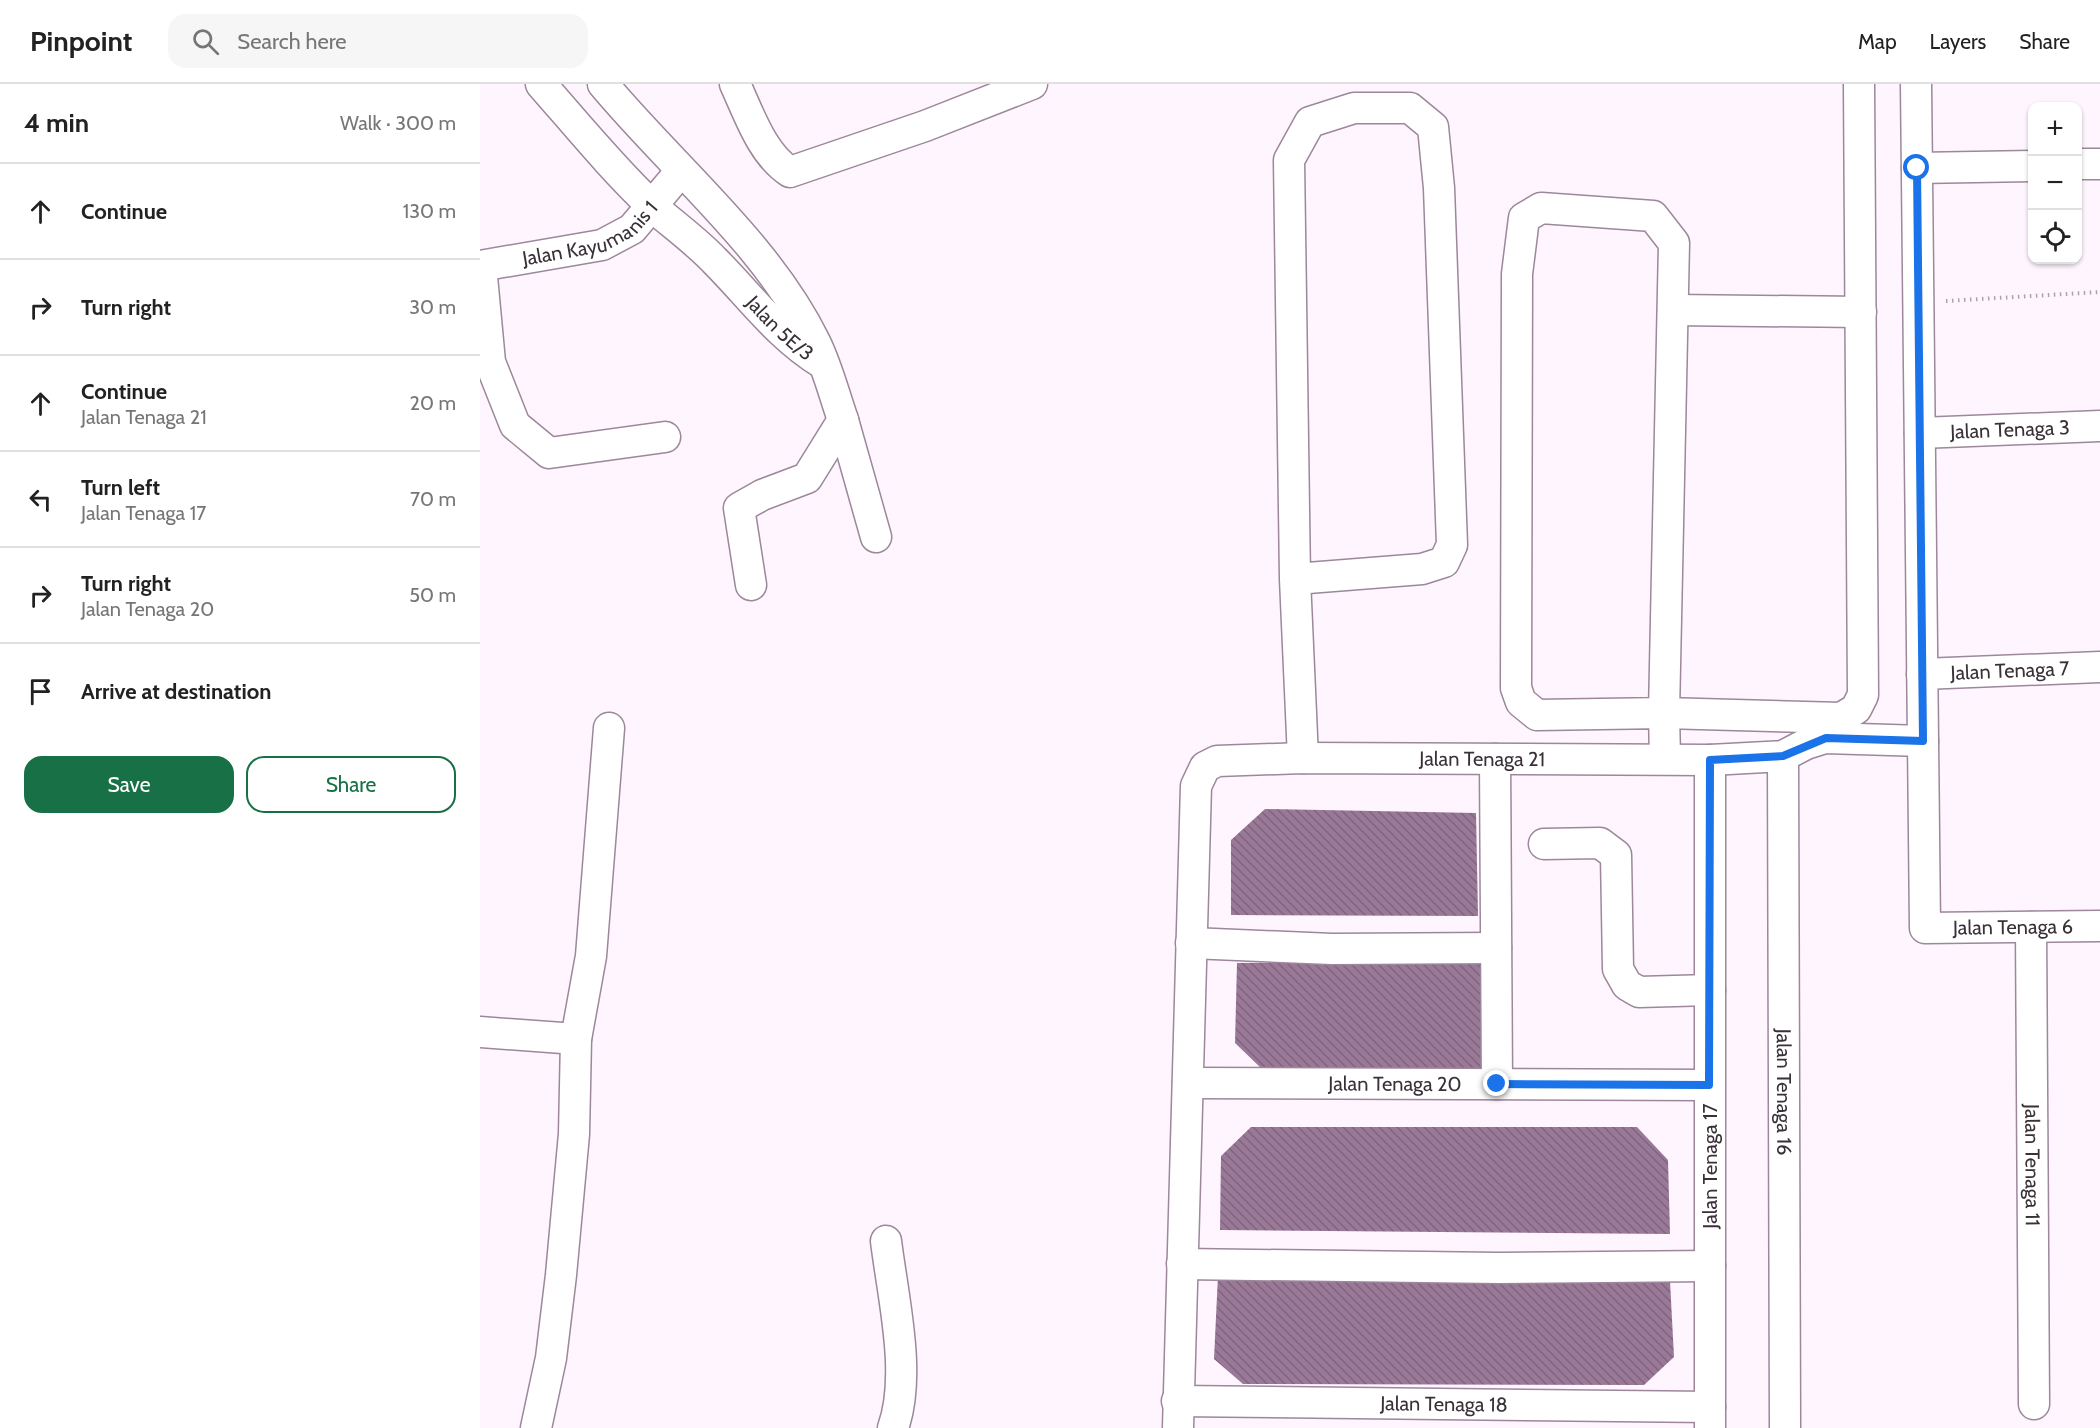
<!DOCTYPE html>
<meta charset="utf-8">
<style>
body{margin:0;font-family:Cabin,sans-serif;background:#f6f6f6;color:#222}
.controls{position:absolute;right:18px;top:18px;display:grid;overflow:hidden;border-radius:12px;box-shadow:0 2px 4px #0004}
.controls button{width:54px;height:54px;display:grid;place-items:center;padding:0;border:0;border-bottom:2px solid #e0e0e0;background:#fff;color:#222;font:30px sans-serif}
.stop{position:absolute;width:18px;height:18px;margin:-14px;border:4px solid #1a73e8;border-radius:50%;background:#fff}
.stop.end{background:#1a73e8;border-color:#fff;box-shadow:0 2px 6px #0008}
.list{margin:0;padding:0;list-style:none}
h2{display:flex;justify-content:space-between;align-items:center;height:78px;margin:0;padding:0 24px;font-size:26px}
h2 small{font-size:20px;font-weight:400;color:#767676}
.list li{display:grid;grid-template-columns:39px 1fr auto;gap:18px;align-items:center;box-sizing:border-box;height:96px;padding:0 24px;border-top:2px solid #e0e0e0}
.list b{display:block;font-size:22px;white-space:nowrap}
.list p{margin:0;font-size:20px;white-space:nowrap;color:#767676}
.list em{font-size:20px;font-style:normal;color:#767676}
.actions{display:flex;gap:12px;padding:18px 24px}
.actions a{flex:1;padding:14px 0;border:2px solid #187146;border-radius:18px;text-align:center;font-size:21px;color:#187146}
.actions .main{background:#187146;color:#fff}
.icon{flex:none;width:33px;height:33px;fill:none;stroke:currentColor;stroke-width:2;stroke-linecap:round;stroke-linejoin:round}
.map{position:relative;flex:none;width:1620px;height:1344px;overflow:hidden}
header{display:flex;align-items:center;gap:36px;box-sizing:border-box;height:84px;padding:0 30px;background:#fff;border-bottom:2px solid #e0e0e0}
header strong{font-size:28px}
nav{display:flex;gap:33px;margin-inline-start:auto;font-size:21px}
.search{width:420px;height:54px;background:#f6f6f6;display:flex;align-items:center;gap:15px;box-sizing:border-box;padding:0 21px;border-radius:18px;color:#767676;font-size:22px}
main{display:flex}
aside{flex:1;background:#fff}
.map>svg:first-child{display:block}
</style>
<header>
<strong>Pinpoint</strong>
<div class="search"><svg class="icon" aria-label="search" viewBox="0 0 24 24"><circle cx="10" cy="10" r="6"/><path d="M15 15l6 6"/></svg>Search here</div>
<nav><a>Map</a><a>Layers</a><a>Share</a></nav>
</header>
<main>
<aside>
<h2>4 min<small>Walk · 300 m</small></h2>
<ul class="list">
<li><svg class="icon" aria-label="ahead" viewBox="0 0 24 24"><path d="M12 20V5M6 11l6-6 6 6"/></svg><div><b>Continue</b></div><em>130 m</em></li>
<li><svg class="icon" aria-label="right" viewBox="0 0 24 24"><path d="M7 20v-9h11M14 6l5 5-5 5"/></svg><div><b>Turn right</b></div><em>30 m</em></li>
<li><svg class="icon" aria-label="ahead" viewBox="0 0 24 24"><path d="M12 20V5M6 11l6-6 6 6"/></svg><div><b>Continue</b><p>Jalan Tenaga 21</p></div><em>20 m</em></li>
<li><svg class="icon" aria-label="left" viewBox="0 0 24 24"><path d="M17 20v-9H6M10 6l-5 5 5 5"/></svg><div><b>Turn left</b><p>Jalan Tenaga 17</p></div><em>70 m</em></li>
<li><svg class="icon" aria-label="right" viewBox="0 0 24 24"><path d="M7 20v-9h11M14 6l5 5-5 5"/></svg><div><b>Turn right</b><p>Jalan Tenaga 20</p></div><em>50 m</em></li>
<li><svg class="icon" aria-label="arrive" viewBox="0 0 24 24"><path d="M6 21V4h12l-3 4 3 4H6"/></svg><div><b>Arrive at destination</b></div></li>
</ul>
<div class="actions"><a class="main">Save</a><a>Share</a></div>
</aside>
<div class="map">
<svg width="1620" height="1344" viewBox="0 0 1620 1344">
<defs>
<pattern id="building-back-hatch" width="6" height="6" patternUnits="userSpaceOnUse" patternTransform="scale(1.5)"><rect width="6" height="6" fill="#9a7998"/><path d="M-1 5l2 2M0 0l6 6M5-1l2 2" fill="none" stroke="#7f647d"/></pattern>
</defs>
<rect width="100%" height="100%" fill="#fff5fe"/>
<path fill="url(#building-back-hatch)" d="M 785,725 L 996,729 L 998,832 L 751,831 L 751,756 Z
M 1007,877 L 1003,984 L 782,985 L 755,959 L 757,879 Z
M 771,1043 L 1157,1043 L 1188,1076 L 1190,1150 L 740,1146 L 741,1072 Z
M 738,1191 L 1190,1197 L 1194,1273 L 1164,1301 L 763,1300 L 734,1275 Z"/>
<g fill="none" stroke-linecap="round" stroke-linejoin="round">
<g stroke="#9c879b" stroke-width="33">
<g id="minor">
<path id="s1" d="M 61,0 C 97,41 132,84 172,122 C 192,140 215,156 234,176 C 270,212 298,252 342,279"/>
<path d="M 123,0 C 192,83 287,160 335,258 C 347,282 354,310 363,336 L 327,394 L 282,411 L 259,424 L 271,501"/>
<path d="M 255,0 C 269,30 282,70 310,88 L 445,42 L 552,0"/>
<path id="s2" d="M 1436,0 L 1445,844 L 1620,842"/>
<path d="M 1598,80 L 1620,80"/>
<path d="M 1437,84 L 1552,82"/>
<path id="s3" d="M 0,182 L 122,161 L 152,145 L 201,87"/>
<path d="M 1,182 L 10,278 L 35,341 L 69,369 L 185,353"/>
<path d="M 1193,226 L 1381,228"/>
<path d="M 363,336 L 396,453"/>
<path id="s4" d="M 1440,349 L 1620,342"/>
<path d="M 815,495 L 942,485 L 964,478 L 972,461 L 959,104 L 953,43 L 930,24 L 874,24 L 830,38 L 809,76 L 815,495 L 823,674"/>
<path id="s5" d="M 1442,590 L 1620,583"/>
<path id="s6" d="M 1303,672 L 1305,1344"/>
<path d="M 1015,675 L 1017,1000"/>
<path d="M 1185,675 L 1184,629 L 1194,159 L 1173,132 L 1061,124 L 1044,134 L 1037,190 L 1036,604 L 1041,618 L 1057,631 L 1184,629 L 1361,634 L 1376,625 L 1383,611 L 1379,0"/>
<path d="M 1230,676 L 1230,1344"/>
<path d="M 1064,760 L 1120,759 L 1136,771 L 1138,885 L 1147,901 L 1159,908 L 1230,906"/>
<path id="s7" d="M 1551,843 L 1554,1320"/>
<path d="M 711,859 L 852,865 L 1016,864"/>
<path d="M 0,948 L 96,955"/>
<path id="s8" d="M 708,999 L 1229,1001"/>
<path d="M 406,1157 C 413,1214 432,1291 413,1344"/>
<path d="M 702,1180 L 1019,1184 L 1230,1182"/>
<path id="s9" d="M 697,1317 L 1230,1323"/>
<path d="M 56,1344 L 71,1274 L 81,1191 L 94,1050 L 96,955 L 111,872 L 129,644"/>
<path id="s10" d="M 698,1344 L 716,702 L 725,683 L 737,677 L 823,674 L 1230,676 L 1303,672 L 1326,660 L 1345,654 L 1443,657"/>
</g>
</g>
<path stroke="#aba2aa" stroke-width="4" stroke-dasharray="1.5 4.5" stroke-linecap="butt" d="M 1466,217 L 1620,208"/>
<use href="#minor" stroke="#fff" stroke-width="30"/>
</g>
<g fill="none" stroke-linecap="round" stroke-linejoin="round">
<path stroke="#1a73e8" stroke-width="8" d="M 1017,1000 L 1229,1001 L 1230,676 L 1303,672 L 1346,654 L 1443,657 L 1437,84"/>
</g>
<g text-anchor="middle" stroke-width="5" stroke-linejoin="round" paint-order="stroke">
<g font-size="20" fill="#393038" stroke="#fff">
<text dy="7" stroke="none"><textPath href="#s3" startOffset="117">Jalan Kayumanis 1</textPath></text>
<text dy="7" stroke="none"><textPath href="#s1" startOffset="342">Jalan 5E/3</textPath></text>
<text dy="7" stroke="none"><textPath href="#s4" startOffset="90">Jalan Tenaga 3</textPath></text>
<text dy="7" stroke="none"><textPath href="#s5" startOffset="88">Jalan Tenaga 7</textPath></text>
<text dy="7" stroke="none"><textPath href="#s10" startOffset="942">Jalan Tenaga 21</textPath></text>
<text dy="7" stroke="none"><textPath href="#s2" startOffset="932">Jalan Tenaga 6</textPath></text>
<text dy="7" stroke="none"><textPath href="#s8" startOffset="207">Jalan Tenaga 20</textPath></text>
<text dy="7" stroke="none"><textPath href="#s6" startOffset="336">Jalan Tenaga 16</textPath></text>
<text dy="7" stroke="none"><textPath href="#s7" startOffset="238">Jalan Tenaga 11</textPath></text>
<text transform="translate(1230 1082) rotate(-90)" y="7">Jalan Tenaga 17</text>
<text dy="7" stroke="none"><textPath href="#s9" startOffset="267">Jalan Tenaga 18</textPath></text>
</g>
</g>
</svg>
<div class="controls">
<button>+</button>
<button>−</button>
<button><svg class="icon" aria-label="locate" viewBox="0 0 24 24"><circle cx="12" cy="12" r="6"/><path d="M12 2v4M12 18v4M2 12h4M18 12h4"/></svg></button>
</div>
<div class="stop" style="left:1437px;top:84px"></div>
<div class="stop end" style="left:1017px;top:1000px"></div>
</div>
</main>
